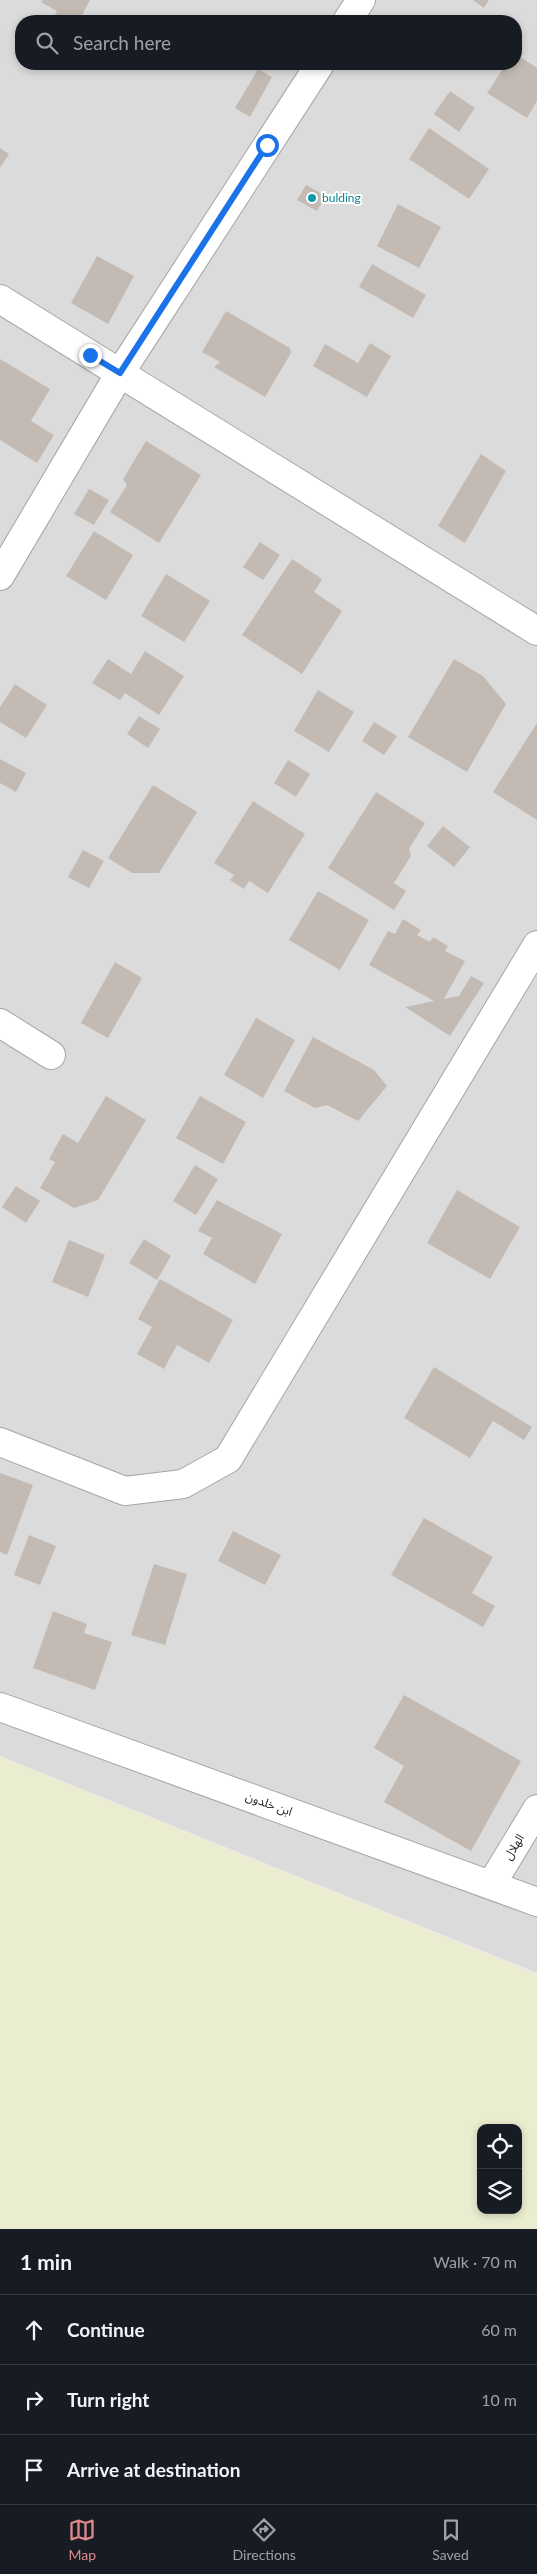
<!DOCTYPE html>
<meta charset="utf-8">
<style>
body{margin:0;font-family:Lato,"Noto Sans Arabic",sans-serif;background:#20242c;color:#f1f3f6}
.controls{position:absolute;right:15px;bottom:15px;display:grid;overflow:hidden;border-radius:10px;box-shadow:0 2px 8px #0003}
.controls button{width:45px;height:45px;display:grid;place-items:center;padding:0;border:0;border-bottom:1px solid #363941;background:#171b24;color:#f1f3f6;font:25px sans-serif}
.stop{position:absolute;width:15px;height:15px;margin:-11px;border:4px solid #1a73e8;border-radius:50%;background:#fff}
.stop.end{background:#1a73e8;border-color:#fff;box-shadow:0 1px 5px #0008}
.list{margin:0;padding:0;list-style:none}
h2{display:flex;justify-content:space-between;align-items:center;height:65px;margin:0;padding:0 20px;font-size:21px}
h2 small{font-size:16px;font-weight:400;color:#9ea1a6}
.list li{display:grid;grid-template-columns:32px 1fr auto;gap:15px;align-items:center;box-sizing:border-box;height:70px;padding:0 20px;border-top:1px solid #363941}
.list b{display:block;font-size:19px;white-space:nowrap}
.list em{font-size:16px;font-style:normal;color:#9ea1a6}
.icon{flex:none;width:28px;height:28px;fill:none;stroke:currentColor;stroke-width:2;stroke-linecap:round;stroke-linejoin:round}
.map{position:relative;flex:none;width:537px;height:2229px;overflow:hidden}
.search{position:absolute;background:#171b24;box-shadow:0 2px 8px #0003;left:15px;right:15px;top:15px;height:55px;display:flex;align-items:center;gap:12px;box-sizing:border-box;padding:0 18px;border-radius:20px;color:#9ea1a6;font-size:19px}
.sheet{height:275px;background:#171b24}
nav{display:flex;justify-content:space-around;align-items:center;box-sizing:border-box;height:70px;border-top:1px solid #363941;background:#171b24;font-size:14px;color:#9ea1a6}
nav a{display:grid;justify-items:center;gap:2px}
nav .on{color:#df8988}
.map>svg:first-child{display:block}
</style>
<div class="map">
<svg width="537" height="2229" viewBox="0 0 537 2229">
<rect width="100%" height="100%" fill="#efebe4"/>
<path fill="#dcdbdb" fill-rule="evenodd" d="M 0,0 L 537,0 L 537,1973 L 0,1756 ZM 21,21 L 516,21 L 516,64 L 21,64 Z"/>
<path fill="#eaedcf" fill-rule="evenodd" d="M 0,1757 L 537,1975 L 537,2229 L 0,2229 ZM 481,2128 L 518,2128 L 518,2210 L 481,2210 Z"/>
<path fill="#c3bbb3" d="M 43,0 L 90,0 L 79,21 L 52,21 L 57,11 L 41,2 Z
M 473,0 L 489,0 L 484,8 Z
M 516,54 L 537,68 L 537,101 L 527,118 L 487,93 L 506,64 L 516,64 Z
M 258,69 L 272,77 L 250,117 L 235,108 Z
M 450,91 L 475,108 L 459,132 L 434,114 Z
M 429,128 L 489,169 L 469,199 L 409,159 Z
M 0,148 L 9,154 L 0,168 Z
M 306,185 L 326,196 L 317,211 L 297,200 Z
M 398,204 L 441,227 L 419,268 L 377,246 Z
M 97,256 L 134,276 L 108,324 L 71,303 Z
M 372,264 L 426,295 L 413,318 L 359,287 Z
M 226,311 L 290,348 L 291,353 L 265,397 L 214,367 L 220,362 L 202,352 Z
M 370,343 L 391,356 L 367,397 L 313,366 L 325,344 L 358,363 Z
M 0,359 L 50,389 L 31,421 L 54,435 L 37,463 L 0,440 Z
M 146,441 L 201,475 L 159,543 L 110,512 L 127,485 L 123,479 Z
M 481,454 L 506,471 L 465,543 L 438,526 Z
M 89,489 L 109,500 L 94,525 L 74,514 Z
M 94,531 L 133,555 L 106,600 L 66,576 Z
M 260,542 L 280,555 L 263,580 L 243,567 Z
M 292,559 L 322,579 L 314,592 L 342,611 L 302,674 L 242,635 Z
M 166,574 L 210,601 L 184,642 L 141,616 Z
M 145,651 L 184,676 L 159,715 L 125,693 L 120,700 L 92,683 L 108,659 L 131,674 Z
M 454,659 L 483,676 L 506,704 L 467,772 L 408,737 Z
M 15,684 L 47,705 L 26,738 L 0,722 L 0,707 Z
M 318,690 L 354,712 L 329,752 L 294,731 Z
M 139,716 L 160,729 L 148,748 L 127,734 Z
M 374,722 L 397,736 L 384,755 L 362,741 Z
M 537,723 L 537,820 L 493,792 Z
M 0,759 L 26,773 L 16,792 L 0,783 Z
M 288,760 L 310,774 L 296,797 L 274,783 Z
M 153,785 L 197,812 L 159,873 L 132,873 L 108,858 Z
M 376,792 L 425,823 L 409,849 L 411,856 L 394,883 L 406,891 L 394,910 L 328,868 Z
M 253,801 L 305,834 L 268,893 L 249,881 L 244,889 L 230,880 L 234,875 L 214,863 Z
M 443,826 L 470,847 L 454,867 L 427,846 Z
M 83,850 L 104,861 L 89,888 L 68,877 Z
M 318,891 L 369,920 L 340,970 L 289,940 Z
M 403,919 L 421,930 L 417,935 L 430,942 L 433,937 L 448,946 L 445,951 L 465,961 L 444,999 L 459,996 L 471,976 L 484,983 L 450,1036 L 405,1007 L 434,1001 L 369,965 L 388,931 L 395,934 Z
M 115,962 L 142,978 L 108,1038 L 81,1023 Z
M 256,1018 L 295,1040 L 263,1098 L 224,1075 Z
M 313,1037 L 374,1070 L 387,1086 L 358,1121 L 327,1105 L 315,1108 L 284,1091 Z
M 106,1096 L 146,1120 L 98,1200 L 74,1208 L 40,1188 L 55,1162 L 49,1159 L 63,1134 L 78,1143 Z
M 200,1096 L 246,1122 L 223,1164 L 176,1138 Z
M 195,1165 L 218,1179 L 196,1215 L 173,1201 Z
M 16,1186 L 40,1201 L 26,1223 L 2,1207 Z
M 457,1190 L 520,1227 L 490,1279 L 427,1243 Z
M 217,1200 L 282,1234 L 255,1284 L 203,1254 L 212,1238 L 198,1231 Z
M 144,1239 L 171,1256 L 157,1280 L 129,1263 Z
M 69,1240 L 105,1255 L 88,1297 L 52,1282 Z
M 160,1279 L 233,1320 L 209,1363 L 177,1345 L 164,1369 L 137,1354 L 152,1327 L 138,1319 Z
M 434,1367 L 532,1427 L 524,1440 L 493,1421 L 470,1458 L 404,1418 Z
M 0,1473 L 33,1485 L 7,1555 L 0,1552 Z
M 424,1518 L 493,1557 L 472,1593 L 495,1606 L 483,1627 L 391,1575 Z
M 233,1531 L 281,1555 L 265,1585 L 218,1561 Z
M 29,1535 L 56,1546 L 40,1585 L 14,1575 Z
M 154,1564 L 187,1574 L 165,1645 L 131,1635 Z
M 53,1611 L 87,1624 L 84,1633 L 112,1642 L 95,1690 L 33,1668 Z
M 404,1695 L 521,1761 L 471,1851 L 384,1802 L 404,1766 L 374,1748 Z"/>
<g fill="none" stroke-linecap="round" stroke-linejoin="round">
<g stroke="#a5a5a5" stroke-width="30">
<path id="minor" d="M 347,21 L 361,0
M 0,299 L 537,631
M 0,576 L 120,373 L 320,64
M 0,1023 L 51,1055
M 0,1442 L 125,1491 L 183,1484 L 228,1459 L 537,945
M 0,1707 L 537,1902
M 491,1885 L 537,1809"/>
</g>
<use href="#minor" stroke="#fff" stroke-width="28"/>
</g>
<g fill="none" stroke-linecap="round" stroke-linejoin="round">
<path stroke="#1a73e8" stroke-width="6" d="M 90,355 L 120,373 L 267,145"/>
</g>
<circle fill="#0f9aa8" stroke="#fff" stroke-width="2" cx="312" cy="198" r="5"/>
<g text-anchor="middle" stroke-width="4" stroke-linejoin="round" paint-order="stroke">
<g font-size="12" fill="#0d838f" stroke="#fff" text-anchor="start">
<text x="322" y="202">bulding</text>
</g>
<g font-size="12" fill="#1e1e1e" stroke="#fff">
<text transform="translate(269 1804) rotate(20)" y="4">ابن خلدون</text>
<text transform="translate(514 1847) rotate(-59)" y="4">الهلال</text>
</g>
</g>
</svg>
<div class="controls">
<button><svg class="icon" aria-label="locate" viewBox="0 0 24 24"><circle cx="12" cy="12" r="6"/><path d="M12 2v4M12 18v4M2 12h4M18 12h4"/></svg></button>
<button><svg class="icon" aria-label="layers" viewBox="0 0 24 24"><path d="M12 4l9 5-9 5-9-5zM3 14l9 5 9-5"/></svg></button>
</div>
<div class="stop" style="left:267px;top:145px"></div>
<div class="stop end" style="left:90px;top:355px"></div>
<div class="search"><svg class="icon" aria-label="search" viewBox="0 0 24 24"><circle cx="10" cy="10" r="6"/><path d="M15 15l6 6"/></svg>Search here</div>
</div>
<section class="sheet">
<h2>1 min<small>Walk · 70 m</small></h2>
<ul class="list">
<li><svg class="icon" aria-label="ahead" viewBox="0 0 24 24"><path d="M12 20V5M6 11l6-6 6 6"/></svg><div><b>Continue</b></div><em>60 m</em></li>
<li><svg class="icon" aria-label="right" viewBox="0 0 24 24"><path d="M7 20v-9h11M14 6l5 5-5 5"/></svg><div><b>Turn right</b></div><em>10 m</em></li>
<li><svg class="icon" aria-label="arrive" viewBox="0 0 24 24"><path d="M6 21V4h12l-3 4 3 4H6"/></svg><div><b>Arrive at destination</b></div></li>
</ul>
</section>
<nav>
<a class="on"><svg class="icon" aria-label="map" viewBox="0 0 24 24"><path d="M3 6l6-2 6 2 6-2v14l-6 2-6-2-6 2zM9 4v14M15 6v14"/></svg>Map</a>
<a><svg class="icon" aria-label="directions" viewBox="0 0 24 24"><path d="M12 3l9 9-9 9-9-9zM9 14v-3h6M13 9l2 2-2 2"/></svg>Directions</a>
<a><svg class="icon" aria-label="saved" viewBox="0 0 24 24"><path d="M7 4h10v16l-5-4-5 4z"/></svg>Saved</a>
</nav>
